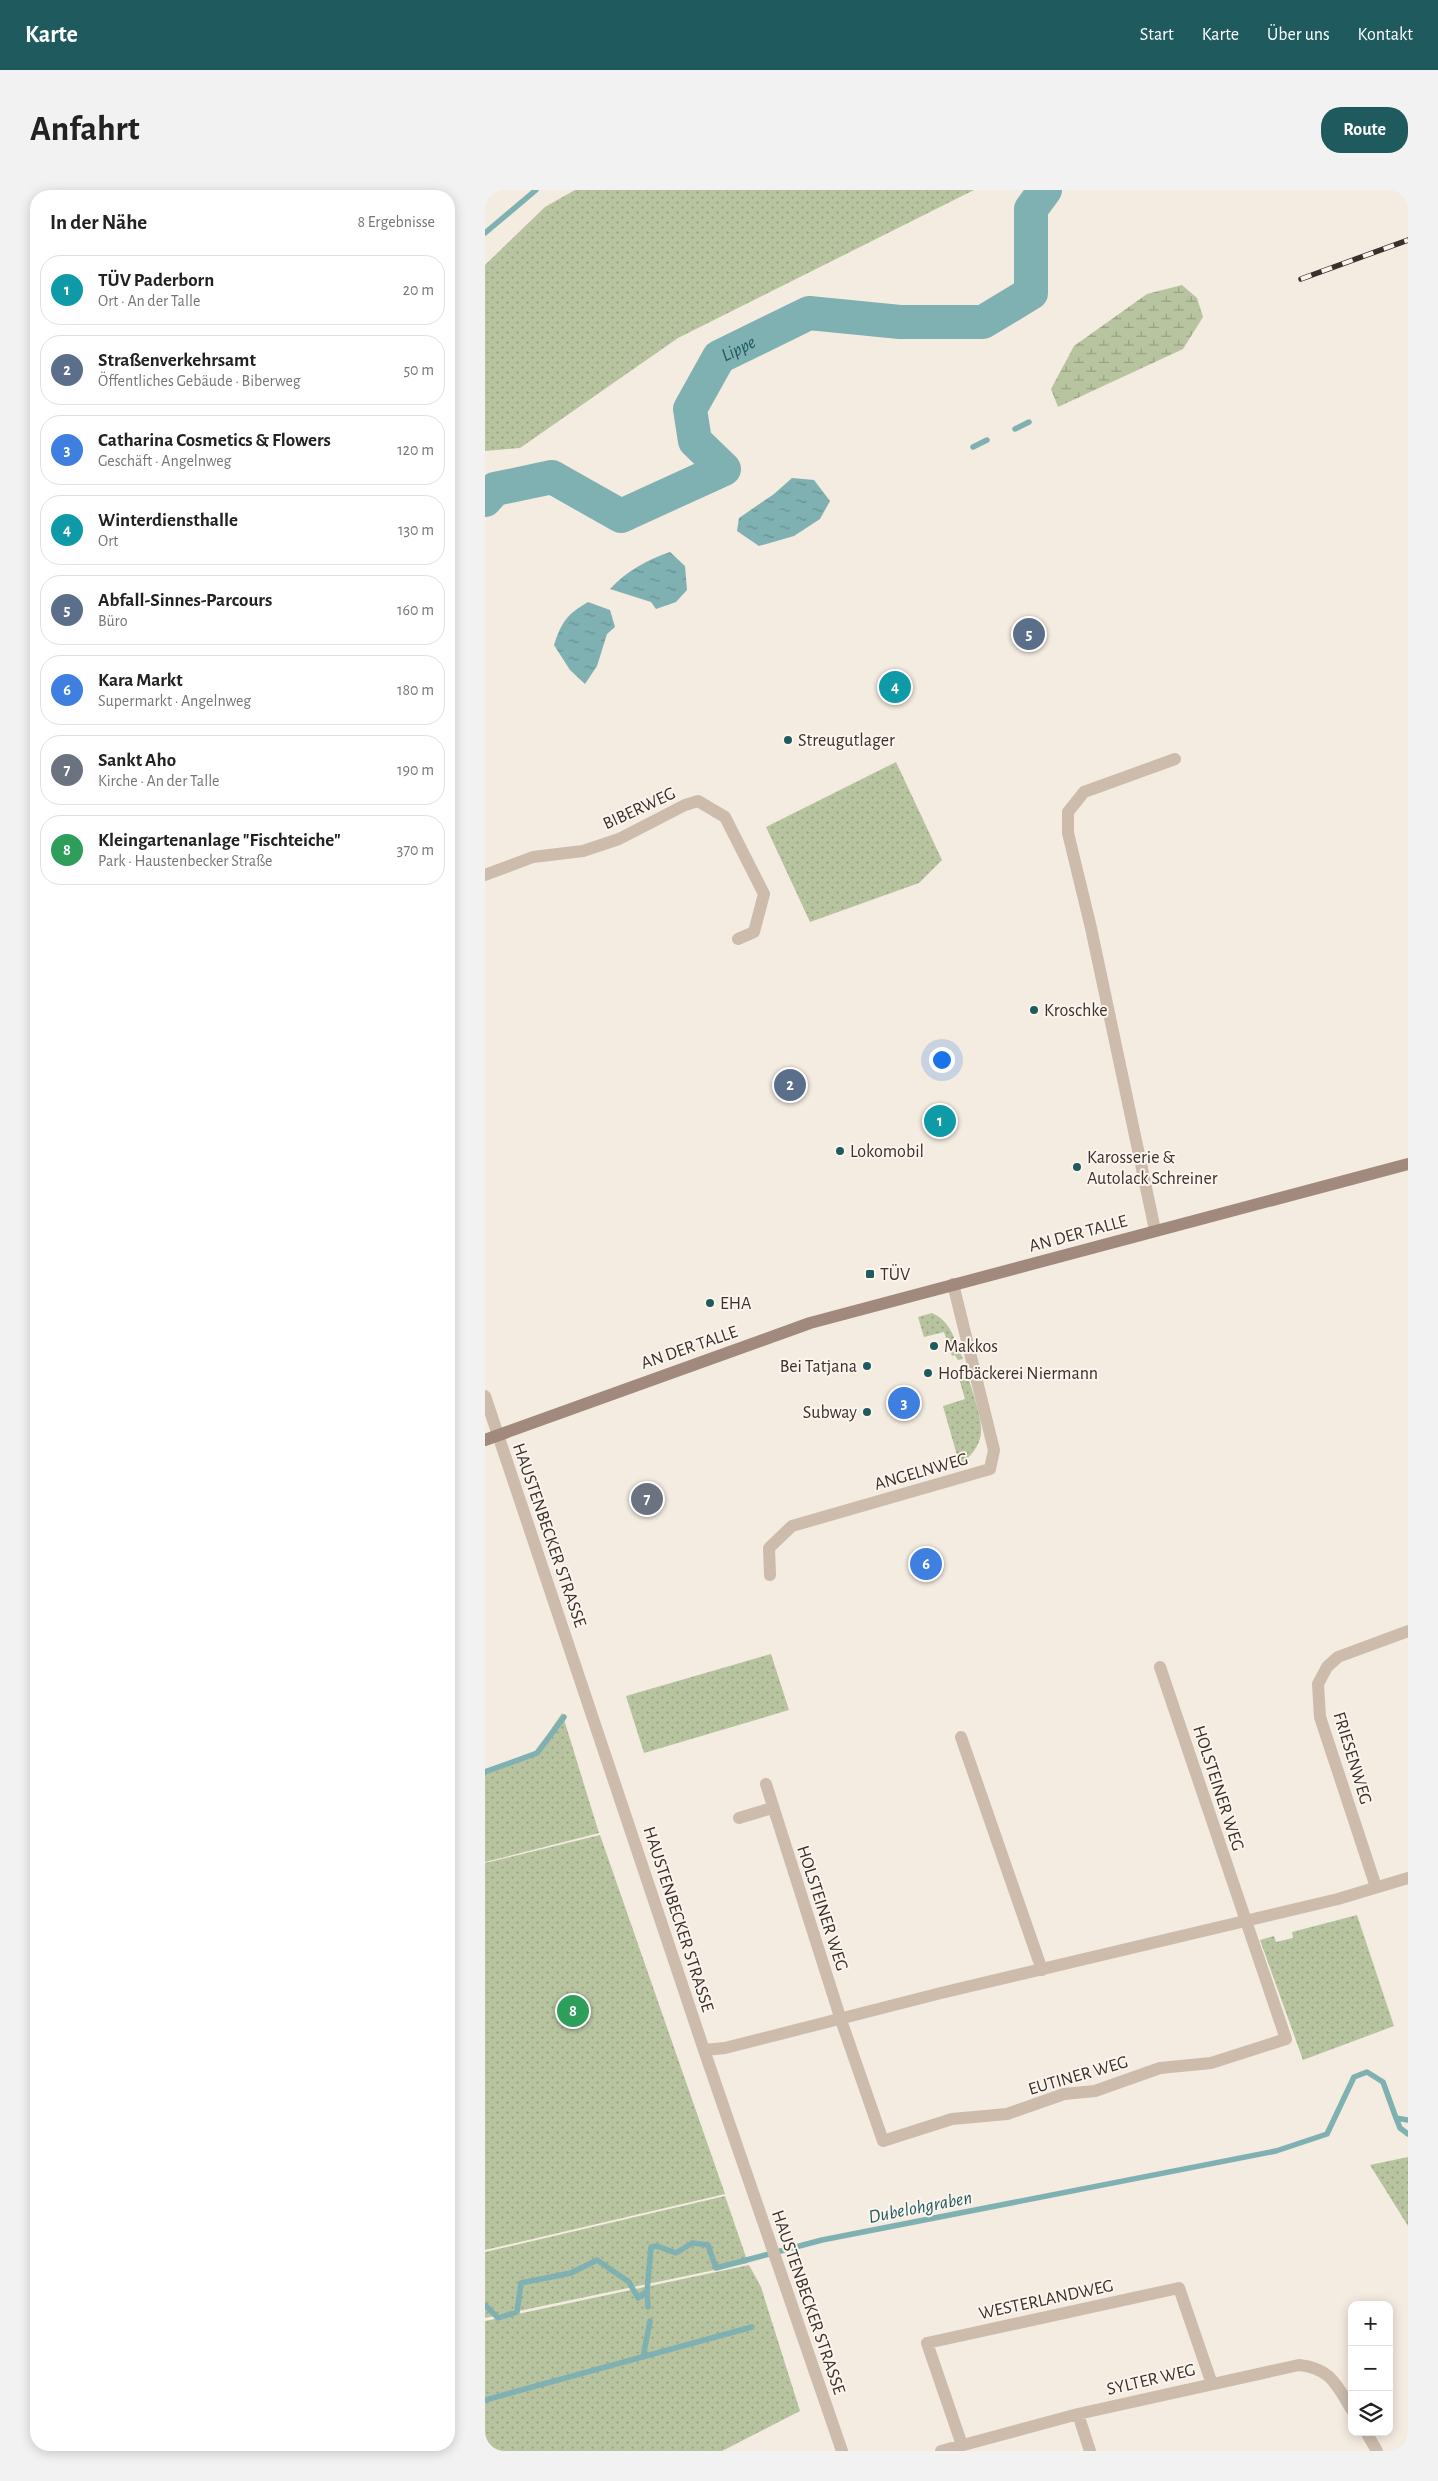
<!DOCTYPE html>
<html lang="de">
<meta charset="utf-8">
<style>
body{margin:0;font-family:"Alegreya Sans",sans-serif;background:#f2f2f2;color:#222}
.controls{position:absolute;right:15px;bottom:15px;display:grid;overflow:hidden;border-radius:10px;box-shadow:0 2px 12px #0003}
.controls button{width:45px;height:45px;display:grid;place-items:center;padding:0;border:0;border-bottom:1px solid #e0e0e0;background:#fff;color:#222;font:25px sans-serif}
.you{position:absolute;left:456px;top:869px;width:18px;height:18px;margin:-12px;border:4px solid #fff;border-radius:50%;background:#1a73e8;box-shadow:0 0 0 8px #1a73e833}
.badge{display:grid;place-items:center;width:32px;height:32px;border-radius:50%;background:#1f5a5e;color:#fff;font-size:16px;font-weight:700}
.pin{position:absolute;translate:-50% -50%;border:2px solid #fff;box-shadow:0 1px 5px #0006}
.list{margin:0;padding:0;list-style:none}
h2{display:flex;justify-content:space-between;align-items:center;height:65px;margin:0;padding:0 20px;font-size:21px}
h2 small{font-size:16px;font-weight:400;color:#767676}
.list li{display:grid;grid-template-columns:32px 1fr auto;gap:15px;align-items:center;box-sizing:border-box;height:70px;margin:0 10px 10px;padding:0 10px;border:1px solid #e0e0e0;border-radius:20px}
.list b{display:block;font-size:19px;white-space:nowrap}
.list p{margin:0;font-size:16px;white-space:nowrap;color:#767676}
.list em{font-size:16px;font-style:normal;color:#767676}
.icon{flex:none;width:28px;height:28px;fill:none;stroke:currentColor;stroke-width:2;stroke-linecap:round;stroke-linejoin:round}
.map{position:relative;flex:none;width:923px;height:2261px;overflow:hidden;border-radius:20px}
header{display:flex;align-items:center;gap:30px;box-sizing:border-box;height:70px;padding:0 25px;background:#1f5a5e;color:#fff}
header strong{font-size:24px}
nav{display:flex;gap:28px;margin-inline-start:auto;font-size:18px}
.intro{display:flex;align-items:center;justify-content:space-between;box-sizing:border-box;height:120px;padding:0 30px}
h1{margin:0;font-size:35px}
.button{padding:12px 22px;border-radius:20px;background:#1f5a5e;color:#fff;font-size:18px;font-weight:700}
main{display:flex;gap:30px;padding:0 30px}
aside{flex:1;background:#fff;border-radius:20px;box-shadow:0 2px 12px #0003}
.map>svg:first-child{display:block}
</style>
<header>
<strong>Karte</strong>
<nav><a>Start</a><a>Karte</a><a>Über uns</a><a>Kontakt</a></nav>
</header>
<div class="intro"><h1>Anfahrt</h1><a class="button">Route</a></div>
<main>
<aside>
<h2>In der Nähe<small>8 Ergebnisse</small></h2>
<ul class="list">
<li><span class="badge" style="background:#0f9aa8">1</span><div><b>TÜV Paderborn</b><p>Ort · An der Talle</p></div><em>20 m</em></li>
<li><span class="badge" style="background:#5c6f8a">2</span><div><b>Straßenverkehrsamt</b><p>Öffentliches Gebäude · Biberweg</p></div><em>50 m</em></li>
<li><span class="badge" style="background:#3f7fe0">3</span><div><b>Catharina Cosmetics &amp; Flowers</b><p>Geschäft · Angelnweg</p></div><em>120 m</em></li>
<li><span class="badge" style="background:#0f9aa8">4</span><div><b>Winterdiensthalle</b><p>Ort</p></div><em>130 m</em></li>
<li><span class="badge" style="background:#5c6f8a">5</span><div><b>Abfall-Sinnes-Parcours</b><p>Büro</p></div><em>160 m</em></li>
<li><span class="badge" style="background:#3f7fe0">6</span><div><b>Kara Markt</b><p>Supermarkt · Angelnweg</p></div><em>180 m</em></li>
<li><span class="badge" style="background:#6b7280">7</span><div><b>Sankt Aho</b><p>Kirche · An der Talle</p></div><em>190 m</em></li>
<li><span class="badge" style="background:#2e9e5b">8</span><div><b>Kleingartenanlage &quot;Fischteiche&quot;</b><p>Park · Haustenbecker Straße</p></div><em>370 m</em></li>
</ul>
</aside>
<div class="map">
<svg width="923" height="2261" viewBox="0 0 923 2261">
<defs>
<pattern id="green-dots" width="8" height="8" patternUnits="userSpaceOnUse" patternTransform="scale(1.25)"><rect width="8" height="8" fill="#b8c4a0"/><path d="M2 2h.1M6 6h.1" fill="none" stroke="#97a083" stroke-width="1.8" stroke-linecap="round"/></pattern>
<pattern id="wetland-marsh" width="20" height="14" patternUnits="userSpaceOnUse" patternTransform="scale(1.25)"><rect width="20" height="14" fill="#b8c4a0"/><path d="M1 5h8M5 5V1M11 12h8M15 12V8" fill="none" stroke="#97a083"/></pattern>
<pattern id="water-ripples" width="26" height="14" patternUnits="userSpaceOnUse" patternTransform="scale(1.25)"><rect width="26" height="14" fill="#7fb0b2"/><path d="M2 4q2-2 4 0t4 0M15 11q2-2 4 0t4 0" fill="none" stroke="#699091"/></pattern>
</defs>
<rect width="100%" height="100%" fill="#f4ebe1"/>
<path fill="url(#green-dots)" d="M 90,0 L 489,0 L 193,148 L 35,258 L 0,261 L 0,75 L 60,17 Z
M 411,572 L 457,670 L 434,693 L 325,732 L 281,637 Z
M 447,1123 C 466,1131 470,1151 478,1169 L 473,1170 L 470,1165 L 467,1166 L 459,1142 L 439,1147 L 433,1127 Z
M 479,1175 C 484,1191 498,1228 496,1243 C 495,1257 484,1267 475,1276 L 458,1216 L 480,1209 L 473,1185 L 476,1184 L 474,1176 Z
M 286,1464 L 304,1520 L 159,1563 L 141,1506 Z
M 77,1523 L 114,1643 L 0,1672 L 0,1579 L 51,1562 Z
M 115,1645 L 240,2004 L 0,2060 L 0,1673 Z
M 872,1725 L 909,1836 L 818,1870 L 775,1750 L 789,1746 L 791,1752 L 808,1748 L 807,1742 Z
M 923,1967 L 923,2036 L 885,1975 Z
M 240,2006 L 263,2073 L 0,2128 L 0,2062 Z
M 264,2075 L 276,2097 L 315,2221 L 237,2261 L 0,2261 L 0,2131 Z"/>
<path fill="url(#wetland-marsh)" d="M 697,95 L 712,108 L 718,127 L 698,159 L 573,217 L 566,199 L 589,156 L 662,104 Z"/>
<path fill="url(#water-ripples)" d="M 307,288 L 329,290 L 345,311 L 335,329 L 309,346 L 274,356 L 252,341 L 254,328 L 289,304 Z
M 185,362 L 200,376 L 202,400 L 191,412 L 171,419 L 166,412 L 125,399 C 143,380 162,370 185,362 Z
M 103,412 L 125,420 L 130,437 L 122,444 L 112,476 L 100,494 L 85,480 L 69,455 C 76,433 82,424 103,412 Z"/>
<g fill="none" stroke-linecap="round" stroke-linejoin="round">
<path stroke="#7fb0b2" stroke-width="5.5" d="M 0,43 L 51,0
M 530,239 L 544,232
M 488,257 L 502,250
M 0,1582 L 52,1563 L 79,1527
M 911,1928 L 915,1938 L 923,1944
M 162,2101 L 163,2117
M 0,2115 L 13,2128 L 32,2122 L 36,2093 L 86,2083 L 112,2070 L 144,2092 L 153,2108 L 162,2101 L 166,2057 L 172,2056 L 191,2063 L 207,2053 L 223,2055 L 231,2078 L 337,2050 L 791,1961 L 842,1944 L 869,1887 L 882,1882 L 898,1892 L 911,1928 L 923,1930
M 158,2167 L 165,2131
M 0,2210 L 267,2137"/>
<path stroke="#7fb0b2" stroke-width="34" id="s1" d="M 0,310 L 10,299 L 67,287 L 136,326 L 239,279 L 210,251 L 205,219 L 234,167 L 324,123 L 415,132 L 498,132 L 546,103 L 546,19 L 560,0"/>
<path stroke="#cdbbac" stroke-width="12" d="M 0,685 L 48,667 L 98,661 L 134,649 L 200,615 L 213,611 L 240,627 L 279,704 L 269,742 L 253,749
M 670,1040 L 606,738 L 583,643 L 583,622 L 599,602 L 690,569
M 0,1206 L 219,1860 L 357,2261
M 285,1385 L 284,1358 L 307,1336 L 505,1279 L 509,1260 L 468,1094
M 476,1547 L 557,1780
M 281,1594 L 356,1830 L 398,1951 L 467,1929 L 522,1924 L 579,1904 L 610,1901 L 675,1878 L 726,1873 L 801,1849 L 675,1477
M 254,1628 L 287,1618
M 891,1697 L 835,1527 L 833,1494 L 842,1477 L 853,1467 L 923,1441
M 219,1860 L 240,1858 L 456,1803 L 853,1709 L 923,1688
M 593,2224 L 605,2261
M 881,2242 L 892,2261
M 477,2255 L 442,2153 L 694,2098 L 727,2194
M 456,2261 L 593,2224 L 814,2175 C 846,2178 852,2196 867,2220"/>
<path stroke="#a18a7d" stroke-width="12" d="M 0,1250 L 325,1133 L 923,974"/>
<g stroke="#3b302b" stroke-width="5.5">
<path id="rail" d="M 816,89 L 923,50"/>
</g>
<use href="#rail" stroke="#fbf5ee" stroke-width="4" stroke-dasharray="11" stroke-linecap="butt"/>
</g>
<g fill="#1f5a5e" stroke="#fbf5ee" stroke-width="2">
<circle cx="303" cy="550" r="5"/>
<circle cx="549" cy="820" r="5"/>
<circle cx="355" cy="961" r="5"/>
<circle cx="592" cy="977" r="5"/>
<rect x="380" y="1079" width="10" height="10" rx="2.5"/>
<circle cx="225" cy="1113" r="5"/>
<circle cx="449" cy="1156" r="5"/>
<circle cx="382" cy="1176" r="5"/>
<circle cx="443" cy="1183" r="5"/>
<circle cx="382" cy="1222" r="5"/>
</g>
<g text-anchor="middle" stroke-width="4" stroke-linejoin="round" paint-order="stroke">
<g font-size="18" fill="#3b302b" stroke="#fbf5ee" text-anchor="start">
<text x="313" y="556">Streugutlager</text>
<text x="559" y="826">Kroschke</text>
<text x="365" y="967">Lokomobil</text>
<text x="602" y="973">Karosserie &amp;<tspan x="602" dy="21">Autolack Schreiner</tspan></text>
<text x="395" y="1090">TÜV</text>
<text x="235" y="1119">EHA</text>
<text x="459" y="1162">Makkos</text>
<text x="372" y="1182" text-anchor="end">Bei Tatjana</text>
<text x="453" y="1189">Hofbäckerei Niermann</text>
<text x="372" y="1228" text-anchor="end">Subway</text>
</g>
<g font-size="18" fill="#3b302b" stroke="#fbf5ee">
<text transform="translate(154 618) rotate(-25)" y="6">BIBERWEG</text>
<text transform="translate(593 1043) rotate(-15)" y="6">AN DER TALLE</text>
<text transform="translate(204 1157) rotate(-19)" y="6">AN DER TALLE</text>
<text transform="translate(436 1281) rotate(-16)" y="6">ANGELNWEG</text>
<text transform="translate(65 1345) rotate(71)" y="6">HAUSTENBECKER STRASSE</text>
<text transform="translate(868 1568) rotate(73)" y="6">FRIESENWEG</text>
<text transform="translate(734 1598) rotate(72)" y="6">HOLSTEINER WEG</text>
<text transform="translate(338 1718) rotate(72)" y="6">HOLSTEINER WEG</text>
<text transform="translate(194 1729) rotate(72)" y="6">HAUSTENBECKER STRASSE</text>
<text transform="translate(593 1885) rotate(-16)" y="6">EUTINER WEG</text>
<text transform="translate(561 2109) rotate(-12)" y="6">WESTERLANDWEG</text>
<text transform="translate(324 2112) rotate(71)" y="6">HAUSTENBECKER STRASSE</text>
<text transform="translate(666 2189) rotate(-13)" y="6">SYLTER WEG</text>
</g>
<g font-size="19" font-style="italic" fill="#1f5a5e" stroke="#fbf5ee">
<text dy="7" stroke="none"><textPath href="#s1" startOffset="419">Lippe</textPath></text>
<text transform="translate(435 2016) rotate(-11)" y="7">Dubelohgraben</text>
</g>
</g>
</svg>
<div class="controls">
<button>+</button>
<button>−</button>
<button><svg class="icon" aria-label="layers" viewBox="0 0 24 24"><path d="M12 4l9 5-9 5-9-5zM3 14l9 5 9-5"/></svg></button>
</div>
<div class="you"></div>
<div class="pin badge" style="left:455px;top:931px;background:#0f9aa8">1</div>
<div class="pin badge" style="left:305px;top:895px;background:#5c6f8a">2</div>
<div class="pin badge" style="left:419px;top:1213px;background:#3f7fe0">3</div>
<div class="pin badge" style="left:410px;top:497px;background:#0f9aa8">4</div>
<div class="pin badge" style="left:544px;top:444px;background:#5c6f8a">5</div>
<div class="pin badge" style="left:441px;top:1374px;background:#3f7fe0">6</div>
<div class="pin badge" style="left:162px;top:1309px;background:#6b7280">7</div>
<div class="pin badge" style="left:88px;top:1821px;background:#2e9e5b">8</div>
</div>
</main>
